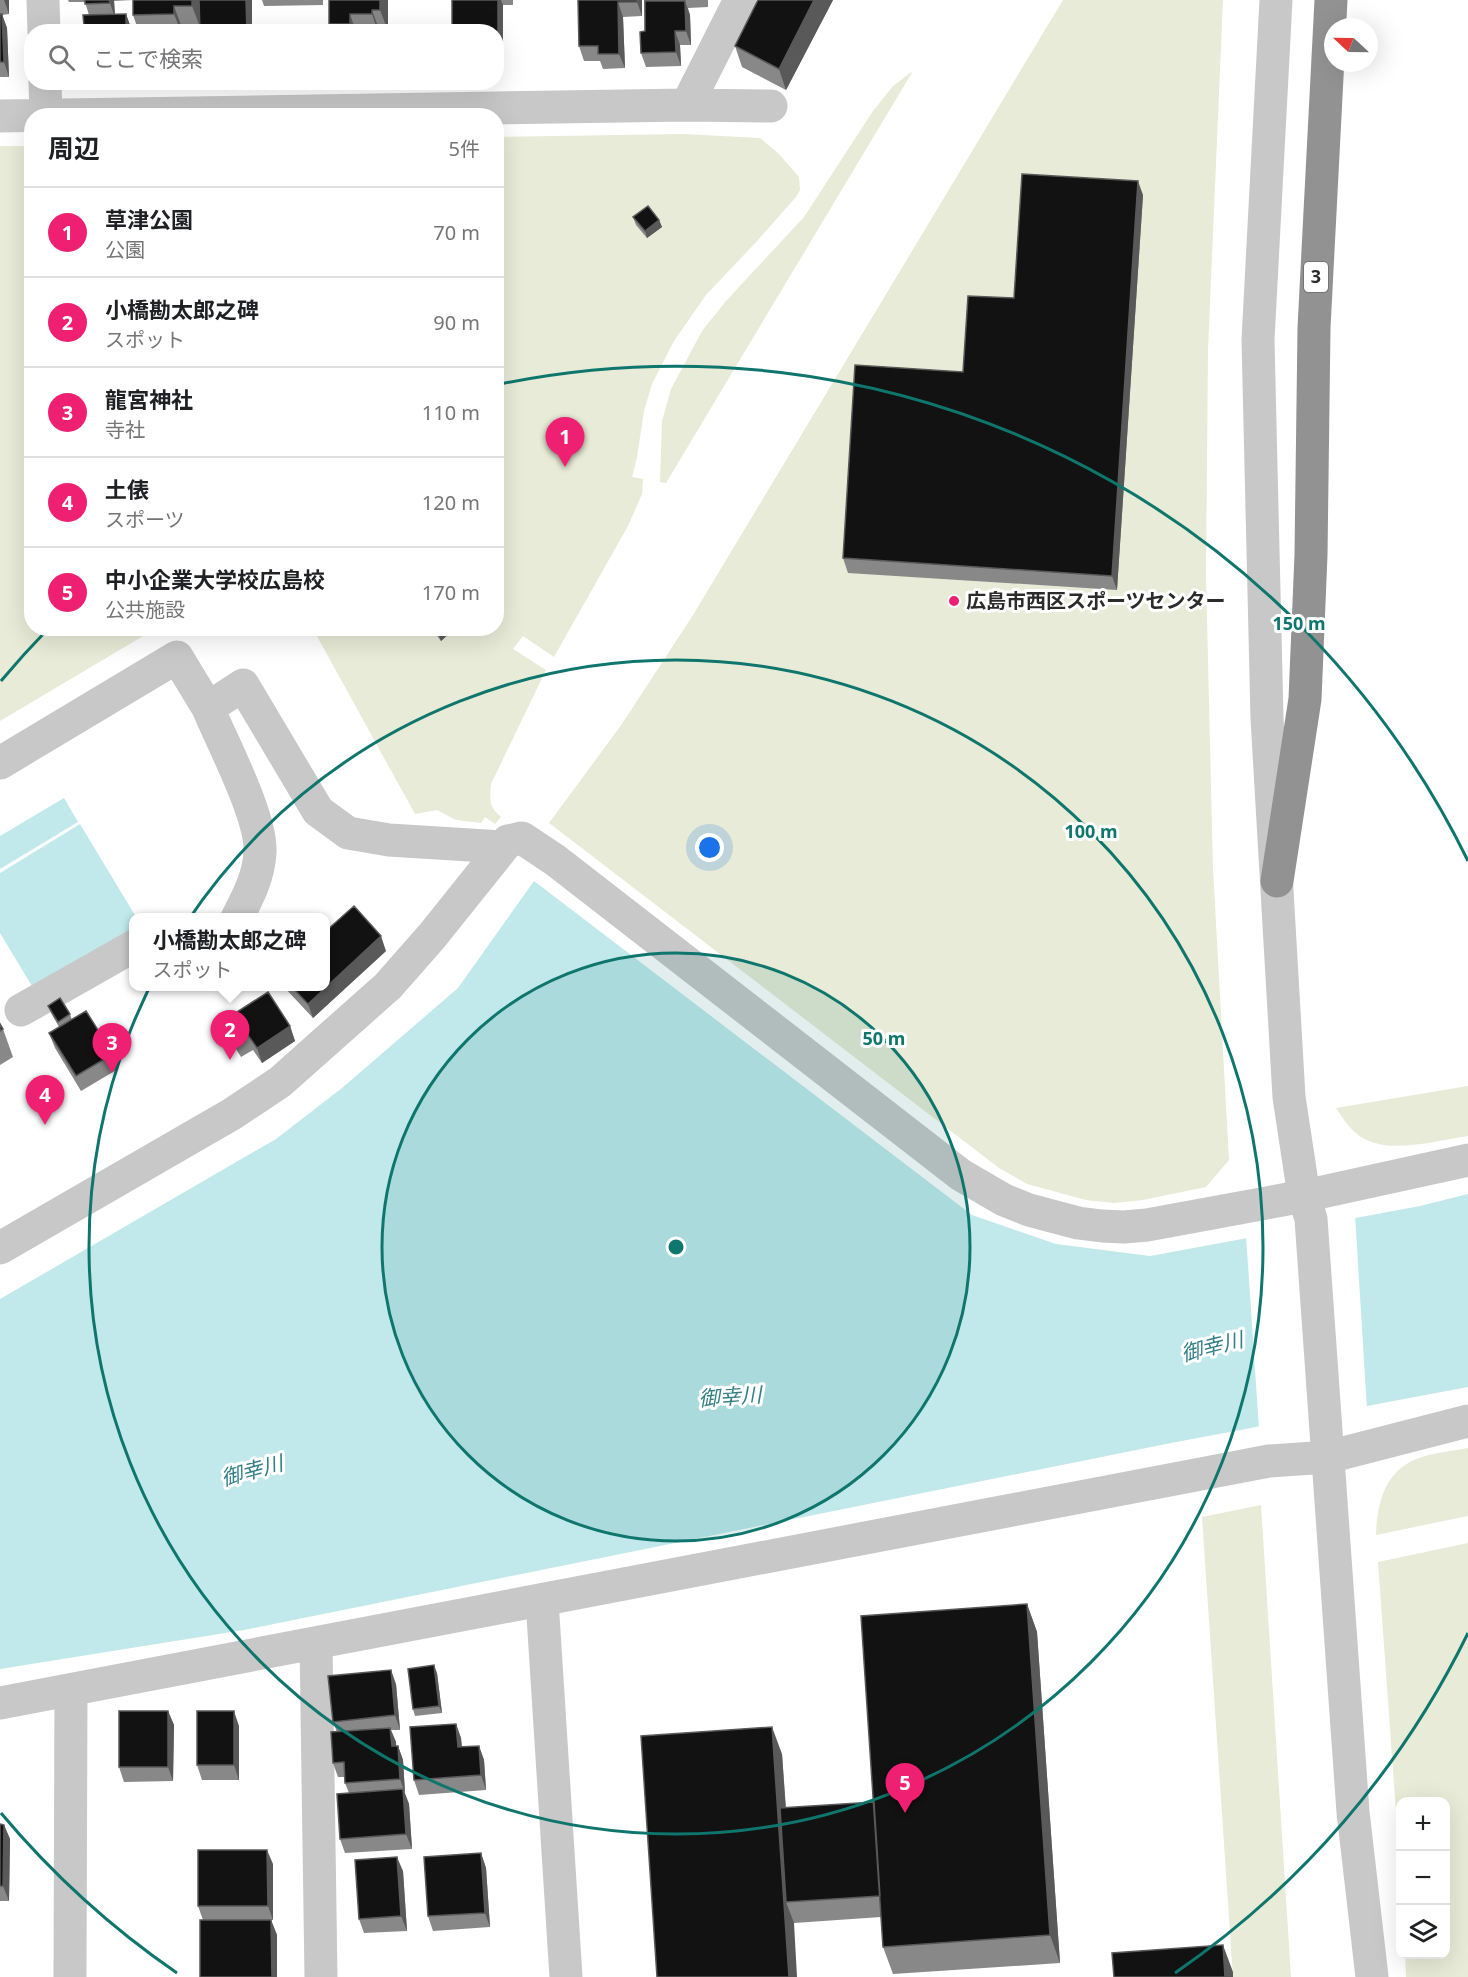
<!DOCTYPE html>
<html lang="ja">
<meta charset="utf-8">
<style>
body{margin:0;font-family:"Noto Sans","Noto Sans JP",sans-serif;background:#f6f6f6;color:#202124}
.controls{position:absolute;right:18px;bottom:18px;display:grid;overflow:hidden;border-radius:12px;box-shadow:0 6px 24px #0002}
.controls button{width:54px;height:54px;display:grid;place-items:center;padding:0;border:0;border-bottom:2px solid #e0e0e0;background:#fff;color:#202124;font:30px sans-serif}
.compass{position:absolute;left:1324px;top:18px;width:54px;height:54px;border-radius:50%;background:#fff;box-shadow:0 6px 24px #0002;rotate:292deg}
.you{position:absolute;left:710px;top:848px;width:21px;height:21px;margin:-15px;border:4px solid #fff;border-radius:50%;background:#1a73e8;box-shadow:0 0 0 9px #1a73e833}
.badge{display:grid;place-items:center;width:39px;height:39px;border-radius:50%;background:#ef2072;color:#fff;font-size:20px;font-weight:700}
.pin{position:absolute;translate:-50% -50px;filter:drop-shadow(0 2px 3px #0008)}
.pin::after{content:'';position:absolute;top:32px;width:21px;height:18px;background:inherit;clip-path:polygon(0 0,100% 0,50% 100%)}
.popup{position:absolute;left:129px;top:913px;width:201px;height:78px;box-sizing:border-box;display:grid;place-content:center;border-radius:12px;background:#fff;filter:drop-shadow(0 2px 4px #0005);font-size:20px;white-space:nowrap;color:#757577}
.popup b{font-size:22px;color:#202124}
.popup::after{content:'';position:absolute;left:50%;top:100%;margin-left:-12px;border:12px solid transparent;border-top-color:#fff}
.list{margin:0;padding:0;list-style:none}
h2{display:flex;justify-content:space-between;align-items:center;height:78px;margin:0;padding:0 24px;font-size:26px}
h2 small{font-size:20px;font-weight:400;color:#757577}
.list li{display:grid;grid-template-columns:39px 1fr auto;gap:18px;align-items:center;box-sizing:border-box;height:90px;padding:0 24px;border-top:2px solid #e0e0e0}
.list b{display:block;font-size:22px;white-space:nowrap}
.list p{margin:0;font-size:20px;white-space:nowrap;color:#757577}
.list em{font-size:20px;font-style:normal;color:#757577}
.icon{flex:none;width:33px;height:33px;fill:none;stroke:currentColor;stroke-width:2;stroke-linecap:round;stroke-linejoin:round}
.map{position:relative;flex:none;width:1468px;height:1977px;overflow:hidden}
.search{position:absolute;background:#fff;box-shadow:0 6px 24px #0002;left:24px;top:24px;width:480px;height:66px;display:flex;align-items:center;gap:15px;box-sizing:border-box;padding:0 21px;border-radius:24px;color:#757577;font-size:22px}
.panel{position:absolute;background:#fff;box-shadow:0 6px 24px #0002;left:24px;top:108px;width:480px;height:528px;border-radius:24px}
.map>svg:first-child{display:block}
</style>
<div class="map">
<svg width="1468" height="1977" viewBox="0 0 1468 1977">
<rect width="100%" height="100%" fill="#fff"/>
<path fill="#e8ebd7" d="M 1063,0 L 1223,0 L 1208,350 L 1206,577 L 1213,869 L 1229,1160 L 1206,1187 L 1143,1200 L 1114,1203 L 1086,1200 L 1027,1184 L 999,1168 L 549,823 L 622,724 L 693,615 Z
M 913,71 L 666,483 L 660,482 L 662,421 L 671,389 L 702,331 L 726,301 L 804,217 L 873,111 L 893,86 Z
M 683,134 L 760,138 L 778,153 L 799,177 L 800,190 L 796,197 L 758,240 L 706,295 L 674,341 L 652,384 L 644,411 L 637,457 L 632,477 L 643,479 L 642,494 L 628,526 L 554,657 L 523,636 L 513,649 L 546,670 L 491,784 C 490,800 488,806 501,817 L 495,824 L 485,817 L 481,823 L 456,820 L 437,810 L 415,814 L 313,629 L 496,628 L 497,137 Z
M 0,146 L 31,146 L 32,628 L 155,629 L 0,721 Z
M 1468,1086 L 1468,1136 C 1439,1140 1392,1154 1365,1139 C 1352,1133 1344,1120 1336,1108 Z
M 1468,1448 L 1468,1516 L 1376,1535 C 1377,1501 1386,1468 1422,1457 C 1437,1452 1453,1451 1468,1448 Z
M 1261,1505 L 1291,1977 L 1233,1977 L 1202,1517 Z
M 1468,1543 L 1468,1977 L 1406,1977 L 1405,1955 L 1446,1954 L 1446,1802 L 1400,1802 L 1400,1867 L 1378,1562 Z"/>
<path fill="#c1e9ec" d="M 64,798 L 78,822 L 0,869 L 0,836 Z
M 80,824 L 136,917 L 134,918 L 134,932 L 35,991 L 0,933 L 0,873 Z
M 534,881 L 972,1215 L 1056,1244 L 1150,1256 L 1420,1206 L 1468,1194 L 1468,1387 L 1171,1443 L 244,1630 L 0,1669 L 0,1299 L 276,1139 L 342,1088 L 458,988 Z"/>
<path fill="#fff" d="M 1355,1215 L 1367,1409 L 1259,1429 L 1246,1235 Z"/>
<g fill="none" stroke-linecap="round" stroke-linejoin="round">
<path stroke="#c8c8c8" stroke-width="33" d="M 43,0 L 44,32
M 1276,0 L 1258,340 L 1267,718 L 1289,1097 L 1304,1196 L 1311,1219 L 1353,1812 L 1372,1977
M 45,82 L 46,115
M 687,105 L 740,0
M 0,116 L 687,105 L 771,106
M 208,708 C 222,742 262,817 260,852 C 259,876 248,897 237,918
M 0,763 L 177,657 L 208,708 L 243,685 L 318,811 L 348,833 L 389,840 L 502,847
M 21,1010 L 134,946
M 0,1248 L 232,1114 L 280,1082 L 388,986 L 432,936 L 508,841 L 522,838 L 555,860 L 961,1175 L 1004,1200 L 1029,1210 L 1078,1223 L 1102,1226 L 1124,1227 L 1147,1225 L 1304,1196 L 1468,1160
M 542,1600 L 566,1977
M 316,1643 L 321,1977
M 0,1703 L 1269,1461 L 1328,1457 L 1468,1421
M 70,1977 L 71,1690"/>
<path stroke="#929292" stroke-width="33" d="M 1277,881 L 1305,699 L 1311,555 L 1314,328 L 1331,0"/>
</g>
<path fill="#888" d="M 0,0 L 9,0 L 9,14 L 2,15 L 7,28 L 9,77 L 0,77 Z
M 68,0 L 252,0 L 252,32 L 200,32 L 200,27 L 182,28 L 182,32 L 139,32 L 133,15 L 133,0 L 114,1 L 115,14 L 126,14 L 131,28 L 131,32 L 66,32 L 84,26 L 89,15 L 85,2 L 69,2 Z
M 262,0 L 323,0 L 323,5 L 264,6 Z
M 329,0 L 388,0 L 388,31 L 332,32 L 329,24 Z
M 452,0 L 513,0 L 513,5 L 503,5 L 503,56 L 496,56 L 496,32 Z
M 578,0 L 642,0 L 642,16 L 623,17 L 625,68 L 603,69 L 600,61 L 584,61 L 579,46 Z
M 644,0 L 708,0 L 708,7 L 688,8 L 690,15 L 691,45 L 680,45 L 681,66 L 646,67 L 641,53 L 645,31 Z
M 758,0 L 833,0 L 786,90 L 742,67 L 735,46 Z
M 1143,195 L 1117,590 L 848,573 L 843,558 L 963,372 Z
M 633,217 L 659,220 L 662,227 L 647,238 L 636,225 Z
M 431,628 L 453,628 L 453,630 L 441,641 Z
M 386,951 L 313,1018 L 284,987 L 326,987 Z
M 48,1006 L 70,1014 L 72,1020 L 113,1054 L 118,1069 L 81,1091 L 55,1048 L 49,1033 L 59,1027 L 51,1013 Z
M 223,1021 L 290,1026 L 295,1041 L 262,1063 L 253,1050 L 241,1057 L 228,1036 Z
M 0,1024 L 3,1029 L 13,1057 L 0,1065 Z
M 1027,1604 L 1037,1632 L 1060,1963 L 893,1974 L 883,1947 L 881,1917 L 794,1923 L 657,1977 L 782,1754 L 786,1808 L 874,1802 Z
M 437,1673 L 442,1713 L 415,1716 L 413,1709 Z
M 396,1684 L 400,1730 L 391,1730 L 396,1742 L 396,1746 L 398,1746 L 403,1760 L 405,1793 L 409,1804 L 412,1849 L 345,1853 L 340,1839 L 349,1793 L 345,1783 L 345,1777 L 338,1777 L 333,1763 L 337,1732 L 333,1722 Z
M 168,1711 L 174,1725 L 173,1781 L 124,1782 L 119,1767 Z
M 456,1724 L 461,1738 L 462,1747 L 479,1746 L 484,1760 L 486,1790 L 419,1795 L 414,1780 Z
M 239,1726 L 239,1780 L 202,1780 L 197,1765 Z
M 0,1824 L 4,1825 L 10,1839 L 9,1901 L 0,1901 Z
M 481,1853 L 486,1868 L 490,1927 L 433,1931 L 428,1916 Z
M 273,1864 L 273,1920 L 271,1920 L 277,1935 L 203,1920 L 198,1906 Z
M 403,1871 L 407,1931 L 364,1933 L 359,1919 Z"/>
<path fill="#595959" d="M 4,0 L 9,0 L 9,14 Z
M 109,0 L 114,0 L 115,18 Z
M 192,0 L 200,0 L 200,27 L 192,6 Z
M 246,0 L 252,0 L 252,32 L 247,32 Z
M 380,0 L 388,0 L 388,31 L 380,10 Z
M 498,0 L 501,0 L 503,5 L 503,56 L 498,41 Z
M 637,0 L 642,0 L 642,16 L 637,2 Z
M 814,0 L 833,0 L 786,90 L 779,69 Z
M 685,1 L 690,15 L 691,45 L 686,31 Z
M 618,2 L 623,17 L 625,68 L 619,54 Z
M 174,6 L 182,28 L 182,32 L 181,32 L 174,14 Z
M 372,10 L 380,32 L 378,32 L 372,14 Z
M 2,14 L 7,28 L 9,77 L 4,62 Z
M 126,14 L 131,28 L 131,32 L 126,32 Z
M 350,14 L 356,32 L 353,32 L 350,24 Z
M 675,31 L 680,45 L 681,66 L 676,52 Z
M 1138,181 L 1143,195 L 1117,590 L 1112,576 Z
M 659,220 L 662,227 L 647,238 L 645,231 Z
M 443,628 L 453,628 L 453,630 L 441,641 L 438,633 Z
M 381,936 L 386,951 L 313,1018 L 308,1004 Z
M 290,1026 L 295,1041 L 262,1063 L 257,1048 Z
M 1027,1604 L 1037,1632 L 1060,1963 L 1050,1935 Z
M 434,1665 L 437,1673 L 442,1713 L 439,1706 Z
M 391,1670 L 396,1684 L 400,1730 L 395,1715 Z
M 168,1711 L 174,1725 L 173,1781 L 168,1767 Z
M 234,1711 L 239,1726 L 239,1780 L 234,1765 Z
M 456,1724 L 461,1738 L 463,1762 L 458,1747 Z
M 772,1727 L 782,1754 L 792,1902 L 786,1902 L 794,1923 L 797,1977 L 789,1977 Z
M 390,1728 L 396,1742 L 397,1761 L 392,1746 Z
M 398,1746 L 403,1760 L 405,1793 L 400,1779 Z
M 479,1746 L 484,1760 L 486,1790 L 481,1775 Z
M 403,1789 L 409,1804 L 412,1849 L 406,1834 Z
M 4,1825 L 10,1839 L 9,1901 L 3,1886 Z
M 267,1850 L 273,1864 L 273,1920 L 268,1906 Z
M 481,1853 L 486,1868 L 490,1927 L 485,1913 Z
M 397,1857 L 403,1871 L 407,1931 L 401,1916 Z
M 271,1920 L 277,1935 L 277,1977 L 272,1977 Z
M 1223,1945 L 1233,1972 L 1233,1977 L 1225,1977 Z"/>
<path fill="#121212" stroke="#595959" stroke-width="1.5" d="M 85,0 L 109,0 L 110,3 L 85,4 Z
M 133,0 L 192,0 L 192,6 L 174,6 L 174,14 L 133,15 Z
M 199,0 L 246,0 L 247,32 L 200,32 Z
M 329,0 L 380,0 L 380,10 L 372,10 L 372,14 L 350,14 L 350,24 L 329,24 Z
M 452,0 L 498,0 L 498,41 L 496,41 L 496,32 L 452,32 Z
M 578,0 L 637,0 L 637,2 L 618,2 L 619,54 L 598,54 L 598,46 L 579,46 Z
M 758,0 L 814,0 L 779,69 L 735,46 Z
M 645,1 L 685,1 L 686,31 L 675,31 L 676,52 L 641,53 L 640,32 L 645,31 Z
M 0,14 L 2,14 L 4,62 L 0,62 Z
M 126,14 L 126,32 L 66,32 L 66,27 L 84,26 L 83,15 Z
M 1022,174 L 1138,181 L 1112,576 L 843,558 L 855,365 L 963,372 L 968,296 L 1014,298 Z
M 648,206 L 659,220 L 645,231 L 633,217 Z
M 434,628 L 443,628 L 438,633 Z
M 354,906 L 381,936 L 308,1004 L 292,987 L 326,987 L 326,931 Z
M 268,992 L 290,1026 L 257,1048 L 248,1035 L 236,1042 L 223,1021 Z
M 60,998 L 70,1014 L 58,1022 L 48,1006 Z
M 86,1011 L 113,1054 L 76,1076 L 49,1033 Z
M 0,1024 L 3,1029 L 0,1031 Z
M 1027,1604 L 1050,1935 L 883,1947 L 861,1616 Z
M 434,1665 L 439,1706 L 413,1709 L 408,1669 Z
M 391,1670 L 395,1715 L 333,1722 L 328,1676 Z
M 119,1711 L 168,1711 L 168,1767 L 119,1767 Z
M 197,1711 L 234,1711 L 234,1765 L 197,1765 Z
M 456,1724 L 458,1747 L 479,1746 L 481,1775 L 414,1780 L 410,1727 Z
M 772,1727 L 789,1977 L 657,1977 L 641,1736 Z
M 390,1728 L 392,1746 L 398,1746 L 400,1779 L 345,1783 L 344,1762 L 333,1763 L 331,1732 Z
M 403,1789 L 406,1834 L 340,1839 L 337,1794 Z
M 874,1802 L 880,1896 L 786,1902 L 780,1808 Z
M 0,1824 L 4,1825 L 3,1886 L 0,1886 Z
M 198,1850 L 267,1850 L 268,1906 L 198,1906 Z
M 481,1853 L 485,1913 L 428,1916 L 424,1857 Z
M 397,1857 L 401,1916 L 359,1919 L 355,1860 Z
M 200,1920 L 271,1920 L 272,1977 L 200,1977 Z
M 1223,1945 L 1225,1977 L 1114,1977 L 1112,1953 Z"/>
<circle cx="676" cy="1247" r="294" fill="#0f766e" fill-opacity=".12"/>
<g fill="none" stroke="#0f766e" stroke-width="3">
<circle cx="676" cy="1247" r="294"/>
<circle cx="676" cy="1247" r="587"/>
<path d="M1468 1633A881 881 0 0 1 1175 1973M177 1973A881 881 0 0 1 1 1813M1 681A881 881 0 0 1 48 629M500 384A881 881 0 0 1 1468 861"/>
</g>
<circle fill="#ef2072" stroke="#fff" stroke-width="2" cx="954" cy="601" r="6"/>
<g text-anchor="middle" stroke-width="6" stroke-linejoin="round" paint-order="stroke">
<rect fill="#fff" stroke="#6b6b6b" stroke-width="1.5" x="1304" y="262" width="24" height="30" rx="4.5"/>
<g font-size="18" font-weight="bold" fill="#2b2b2b">
<text x="1316" y="283">3</text>
</g>
<g font-size="20" font-weight="bold" fill="#2b2b2b" stroke="#fff" text-anchor="start">
<text x="966" y="608">広島市西区スポーツセンター</text>
</g>
<g font-size="21" font-style="italic" fill="#327f84" stroke="#fff">
<text transform="translate(1212 1347) rotate(-14)" y="7">御幸川</text>
<text transform="translate(730 1397) rotate(-4)" y="7">御幸川</text>
<text transform="translate(252 1471) rotate(-15)" y="7">御幸川</text>
</g>
</g>
<circle cx="676" cy="1247" r="9" fill="#0f766e" stroke="#fff" stroke-width="3"/>
<g font-size="18" text-anchor="middle" font-weight="bold" fill="#0f766e" stroke="#fff" stroke-width="6" stroke-linejoin="round" paint-order="stroke">
<text x="1299" y="630">150 m</text>
<text x="1091" y="838">100 m</text>
<text x="884" y="1045">50 m</text>
</g>
</svg>
<div class="controls">
<button>+</button>
<button>−</button>
<button><svg class="icon" aria-label="layers" viewBox="0 0 24 24"><path d="M12 4l9 5-9 5-9-5zM3 14l9 5 9-5"/></svg></button>
</div>
<svg class="compass" viewBox="-18 -18 36 36"><path d="M0-13l5 13h-10z" fill="#e53935"/><path d="M0 13l5-13h-10z" fill="#757577"/></svg>
<div class="you"></div>
<div class="pin badge" style="left:565px;top:467px">1</div>
<div class="pin badge" style="left:230px;top:1060px">2</div>
<div class="popup"><b>小橋勘太郎之碑</b>スポット</div>
<div class="pin badge" style="left:112px;top:1073px">3</div>
<div class="pin badge" style="left:45px;top:1125px">4</div>
<div class="pin badge" style="left:905px;top:1813px">5</div>
<div class="search"><svg class="icon" aria-label="search" viewBox="0 0 24 24"><circle cx="10" cy="10" r="6"/><path d="M15 15l6 6"/></svg>ここで検索</div>
<section class="panel">
<h2>周辺<small>5件</small></h2>
<ul class="list">
<li><span class="badge">1</span><div><b>草津公園</b><p>公園</p></div><em>70 m</em></li>
<li><span class="badge">2</span><div><b>小橋勘太郎之碑</b><p>スポット</p></div><em>90 m</em></li>
<li><span class="badge">3</span><div><b>龍宮神社</b><p>寺社</p></div><em>110 m</em></li>
<li><span class="badge">4</span><div><b>土俵</b><p>スポーツ</p></div><em>120 m</em></li>
<li><span class="badge">5</span><div><b>中小企業大学校広島校</b><p>公共施設</p></div><em>170 m</em></li>
</ul>
</section>
</div>
